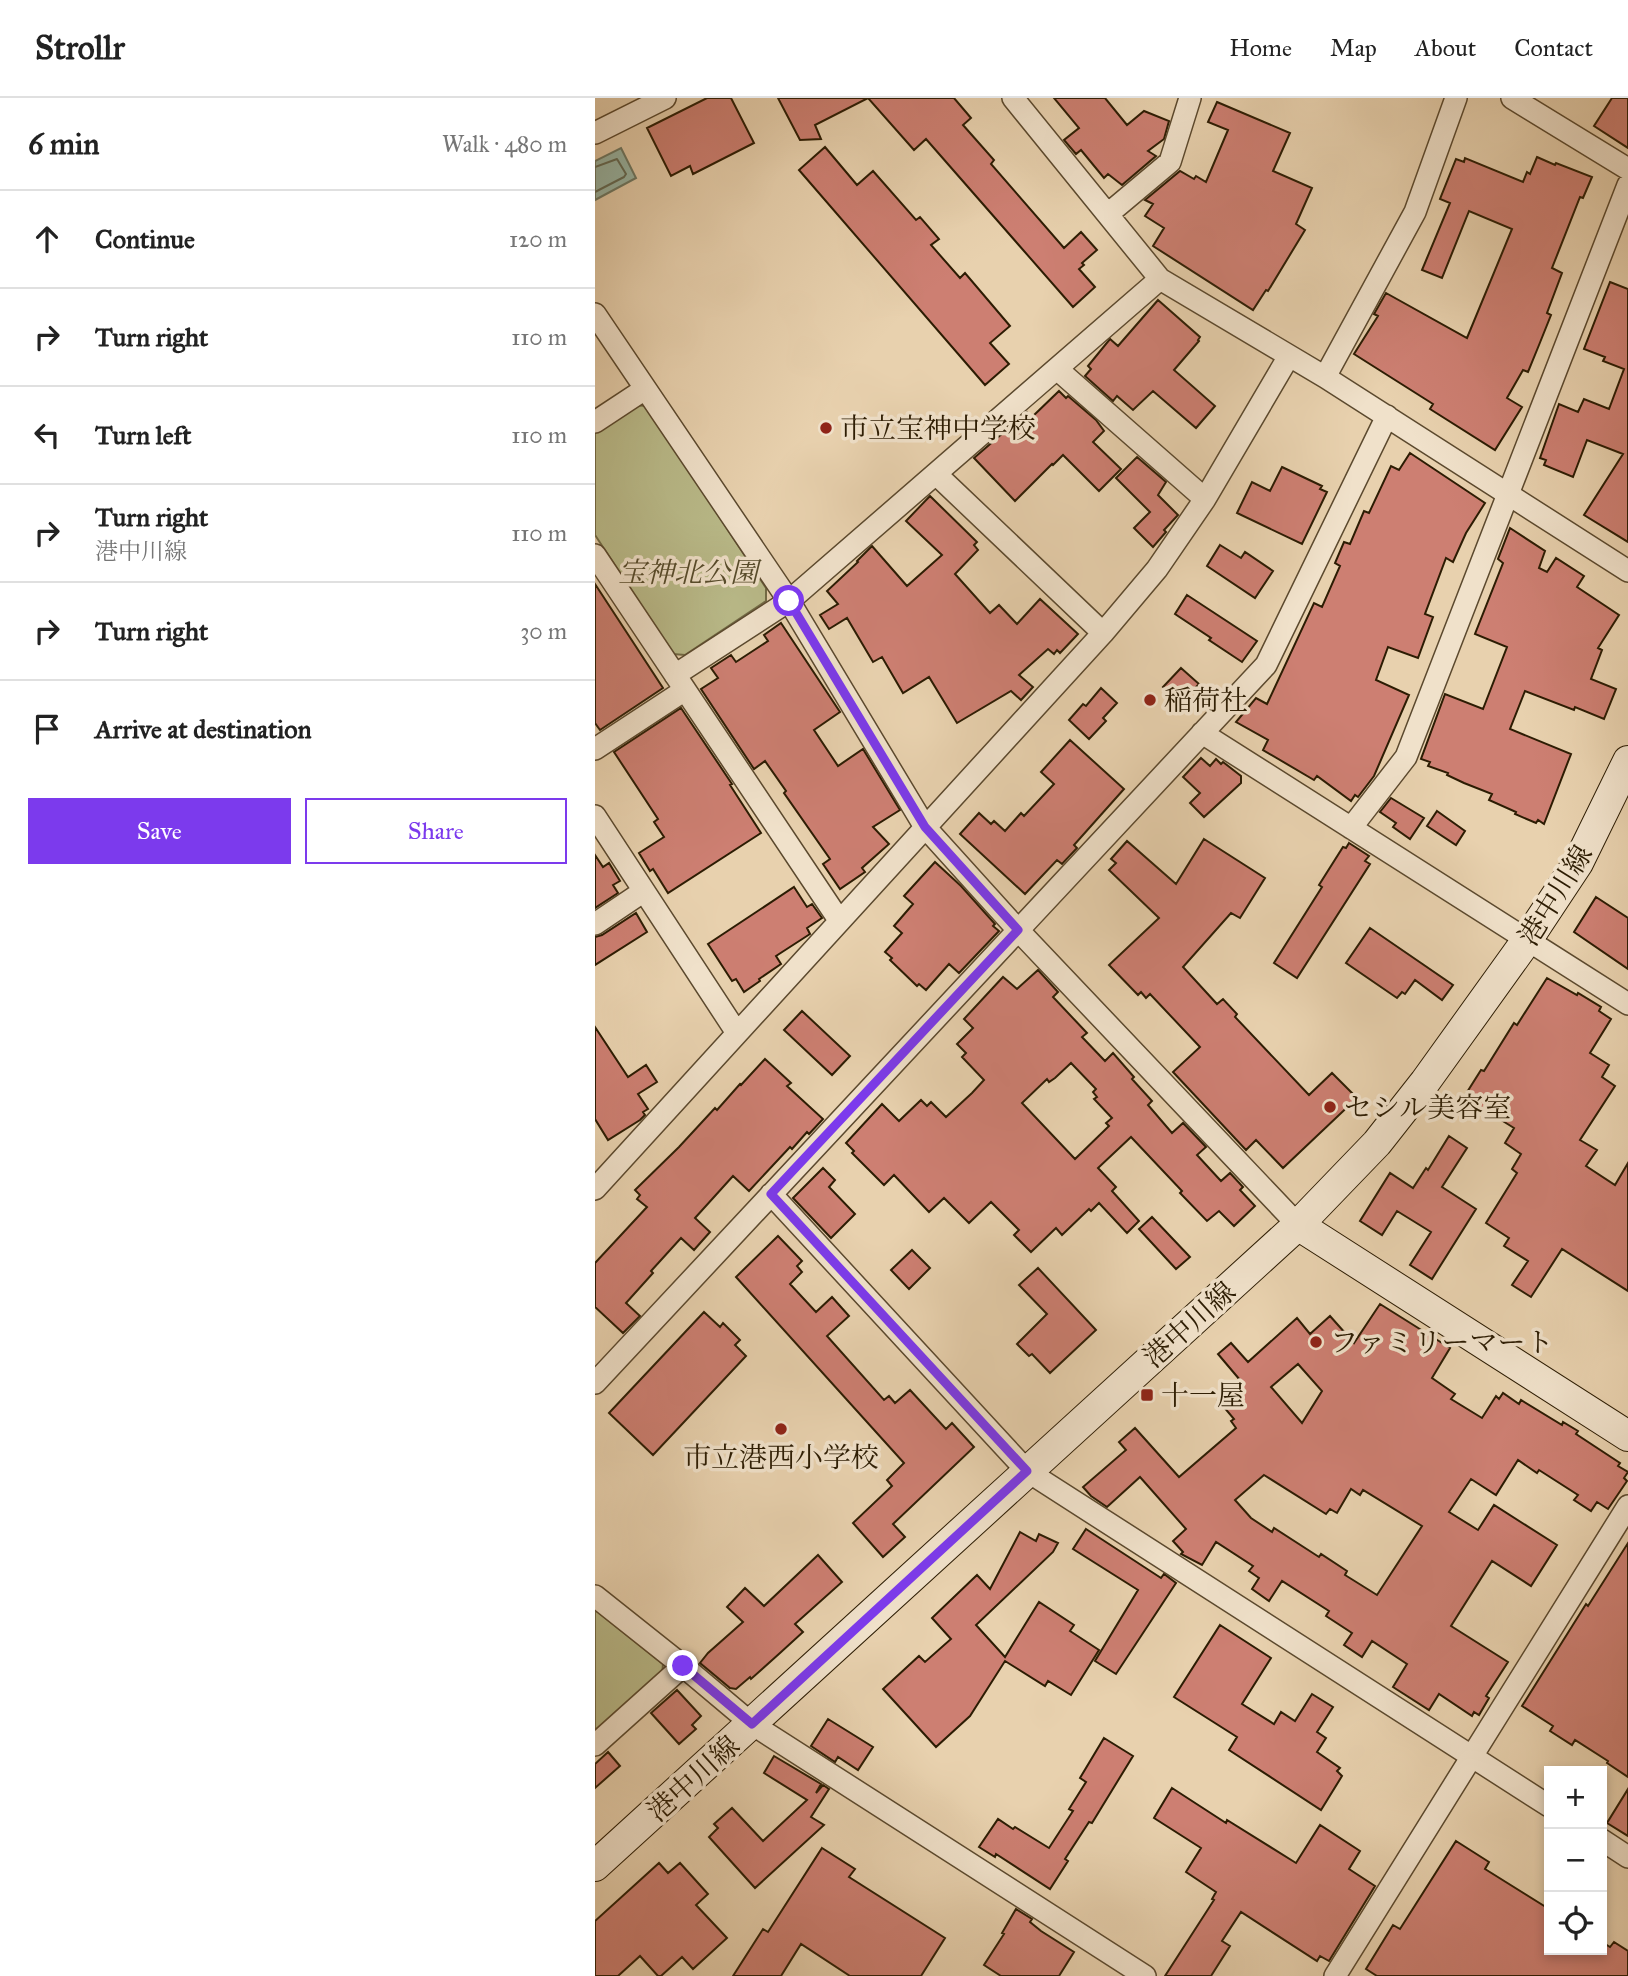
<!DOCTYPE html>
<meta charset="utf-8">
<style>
body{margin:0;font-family:"IM FELL Great Primer","Noto Serif JP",serif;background:#f6f6f6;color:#222}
.controls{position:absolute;right:21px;bottom:21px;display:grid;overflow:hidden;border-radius:0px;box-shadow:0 4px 10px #0003}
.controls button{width:63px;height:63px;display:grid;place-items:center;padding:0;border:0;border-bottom:2px solid #e0e0e0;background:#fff;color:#222;font:35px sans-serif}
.stop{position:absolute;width:21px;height:21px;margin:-16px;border:5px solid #7c3aed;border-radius:50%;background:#fff}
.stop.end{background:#7c3aed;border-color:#fff;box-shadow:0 2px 7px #0008}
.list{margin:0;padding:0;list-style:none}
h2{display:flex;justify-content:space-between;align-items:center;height:91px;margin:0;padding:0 28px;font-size:30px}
h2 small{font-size:23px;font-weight:400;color:#767676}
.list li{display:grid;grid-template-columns:46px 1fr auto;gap:21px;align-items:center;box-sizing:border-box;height:98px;padding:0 28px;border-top:2px solid #e0e0e0}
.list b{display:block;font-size:26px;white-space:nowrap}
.list p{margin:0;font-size:23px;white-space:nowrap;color:#767676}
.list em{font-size:23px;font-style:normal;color:#767676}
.actions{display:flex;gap:14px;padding:21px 28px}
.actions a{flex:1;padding:16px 0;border:2px solid #7c3aed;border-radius:0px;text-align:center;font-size:24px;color:#7c3aed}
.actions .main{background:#7c3aed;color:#fff}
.icon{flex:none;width:38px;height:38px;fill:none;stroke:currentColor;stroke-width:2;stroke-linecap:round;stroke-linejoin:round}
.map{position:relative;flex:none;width:1033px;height:1878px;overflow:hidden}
header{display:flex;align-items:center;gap:42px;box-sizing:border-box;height:98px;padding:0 35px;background:#fff;border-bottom:2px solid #e0e0e0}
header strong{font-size:33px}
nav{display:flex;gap:38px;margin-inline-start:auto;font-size:24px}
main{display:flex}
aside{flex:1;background:#fff}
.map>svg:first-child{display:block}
</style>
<header>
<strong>Strollr</strong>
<nav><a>Home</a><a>Map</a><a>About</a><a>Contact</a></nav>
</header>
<main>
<aside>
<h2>6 min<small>Walk · 480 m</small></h2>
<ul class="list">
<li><svg class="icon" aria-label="ahead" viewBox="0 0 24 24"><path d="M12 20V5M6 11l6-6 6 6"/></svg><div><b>Continue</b></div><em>120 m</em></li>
<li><svg class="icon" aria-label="right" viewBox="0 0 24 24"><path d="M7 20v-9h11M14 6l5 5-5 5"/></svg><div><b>Turn right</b></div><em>110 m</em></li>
<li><svg class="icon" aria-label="left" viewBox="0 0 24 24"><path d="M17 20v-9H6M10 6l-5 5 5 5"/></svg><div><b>Turn left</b></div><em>110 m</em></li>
<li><svg class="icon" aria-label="right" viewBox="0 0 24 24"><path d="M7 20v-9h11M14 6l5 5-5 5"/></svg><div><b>Turn right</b><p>港中川線</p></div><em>110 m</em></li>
<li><svg class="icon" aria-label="right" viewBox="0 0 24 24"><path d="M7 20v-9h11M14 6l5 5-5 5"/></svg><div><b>Turn right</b></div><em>30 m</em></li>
<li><svg class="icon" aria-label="arrive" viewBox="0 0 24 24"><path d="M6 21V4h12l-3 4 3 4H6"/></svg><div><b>Arrive at destination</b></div></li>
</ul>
<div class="actions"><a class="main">Save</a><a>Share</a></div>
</aside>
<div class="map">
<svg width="1033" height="1878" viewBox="0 0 1033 1878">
<rect width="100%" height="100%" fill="#e8d1ae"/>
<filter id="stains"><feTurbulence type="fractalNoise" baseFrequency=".00286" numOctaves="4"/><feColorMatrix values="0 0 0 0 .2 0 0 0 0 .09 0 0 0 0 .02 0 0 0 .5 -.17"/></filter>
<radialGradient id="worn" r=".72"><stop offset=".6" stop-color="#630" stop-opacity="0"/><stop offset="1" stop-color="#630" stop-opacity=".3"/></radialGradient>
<path fill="#b9ba89" stroke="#726b46" stroke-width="2" d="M 37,307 L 52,308 L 171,490 L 171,503 L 90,557 L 78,556 L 0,437 L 0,331 Z
M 0,1512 L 68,1566 L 67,1578 L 0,1638 Z"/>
<path fill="#98b7a7" stroke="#6d7965" stroke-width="2" d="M 26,50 L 41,80 L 0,102 L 0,63 Z"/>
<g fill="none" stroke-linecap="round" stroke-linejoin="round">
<path stroke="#626a55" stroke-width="2" d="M 0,69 L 22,61 L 31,76 L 29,79 L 0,94"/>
</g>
<path fill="#cd7f72" stroke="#2c1c03" stroke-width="2" fill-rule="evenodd" d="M 112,0 L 136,0 L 159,45 L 98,76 L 95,68 L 76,78 L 52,30 Z
M 183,0 L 273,0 L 220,27 L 226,41 L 205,42 Z
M 273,0 L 359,0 L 376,20 L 368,27 L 399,62 L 396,66 L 469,150 L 486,134 L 502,152 L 487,165 L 489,167 L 484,171 L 500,189 L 478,209 L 331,41 L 319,52 Z
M 459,0 L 510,0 L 532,27 L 549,13 L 574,23 L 569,41 L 553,53 L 561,58 L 527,87 L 513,76 L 509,80 L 486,52 L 481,56 L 469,42 L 484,30 Z
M 1017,0 L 1033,0 L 1033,50 L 999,28 Z
M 622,4 L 695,35 L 678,73 L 717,90 L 701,126 L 710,132 L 673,193 L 671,192 L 658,212 L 558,148 L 569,130 L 550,118 L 558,106 L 550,102 L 585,73 L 599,81 L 601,78 L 611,84 L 633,32 L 613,24 Z
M 230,49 L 262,87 L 278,73 L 321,122 L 325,119 L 344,141 L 336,147 L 365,180 L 370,175 L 415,228 L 395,245 L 414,266 L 390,287 L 204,72 Z
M 942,59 L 960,67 L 961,65 L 997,79 L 988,100 L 985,99 L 957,170 L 967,175 L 952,215 L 956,217 L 944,247 L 933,274 L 928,272 L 912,300 L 927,309 L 900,352 L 835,311 L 838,306 L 759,256 L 783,218 L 779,216 L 791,195 L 872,240 L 917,131 L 874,113 L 847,180 L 827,172 L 855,105 L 845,101 L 861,61 L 869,64 L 870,60 L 928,84 L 932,74 L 935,76 Z
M 1015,184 L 1033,191 L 1033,444 L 989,417 L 1028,356 L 992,342 L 978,379 L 949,367 L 951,362 L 945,360 L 964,306 L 983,314 L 989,301 L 1014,311 L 1029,271 L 1008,263 L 1010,259 L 989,251 Z
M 563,202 L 605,239 L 603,242 L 604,243 L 579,272 L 620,308 L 601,330 L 558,293 L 538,312 L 522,298 L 518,303 L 490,278 L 496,271 L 493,268 L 515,241 L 523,248 Z
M 464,293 L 471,300 L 473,298 L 501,322 L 509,333 L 498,344 L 526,371 L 504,393 L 468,357 L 458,367 L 457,366 L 420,403 L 379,360 L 432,314 L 437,319 Z
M 815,355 L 890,405 L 871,435 L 858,464 L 851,460 L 830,516 L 838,519 L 823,560 L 793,549 L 781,582 L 814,597 L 779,678 L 763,699 L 760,697 L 756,703 L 722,678 L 719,682 L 668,652 L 673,642 L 641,624 L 661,600 L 672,606 L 719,505 L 727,509 L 745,468 L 740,465 L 749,444 L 755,446 L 769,413 L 774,415 L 796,368 L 804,372 Z
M 542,359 L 571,384 L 563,397 L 583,417 L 569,432 L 571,434 L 558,449 L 539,430 L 555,414 L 521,380 Z
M 687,369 L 727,388 L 725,391 L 732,394 L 707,446 L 642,415 L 657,384 L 675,393 Z
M 335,398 L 382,444 L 379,447 L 383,452 L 360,476 L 395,515 L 404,507 L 422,526 L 445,501 L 483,536 L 465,555 L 462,552 L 459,556 L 453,551 L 424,577 L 438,589 L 426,602 L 416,593 L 362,625 L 334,579 L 308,595 L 287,559 L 278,564 L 252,520 L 234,531 L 225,517 L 243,506 L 232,493 L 263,464 L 262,463 L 277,448 L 312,488 L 347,457 L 311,423 Z
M 915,430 L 950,453 L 944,470 L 952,474 L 961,460 L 989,478 L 982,489 L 1024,517 L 1003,550 L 1007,552 L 996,581 L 1021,591 L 1009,621 L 980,609 L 979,612 L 930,593 L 915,631 L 976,656 L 949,726 L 943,722 L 941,725 L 920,716 L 921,714 L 894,702 L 897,696 L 869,685 L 852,677 L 853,675 L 833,668 L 835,664 L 826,661 L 850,596 L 888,611 L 912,549 L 880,536 L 908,465 L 903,461 Z
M 625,447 L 646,460 L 650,454 L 678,473 L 660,500 L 612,468 Z
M 0,486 L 68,590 L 5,632 L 0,625 Z
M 592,497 L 662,543 L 647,564 L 614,542 L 616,540 L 580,516 Z
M 186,525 L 245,614 L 219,632 L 243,668 L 268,651 L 305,712 L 278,729 L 294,746 L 267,770 L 270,774 L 245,791 L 228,766 L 235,761 L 189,695 L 191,693 L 170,663 L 159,671 L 106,591 L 123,580 L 116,570 L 136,557 L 141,564 L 173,543 L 169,537 Z
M 586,570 L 604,586 L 585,605 L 568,589 Z
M 506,590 L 522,605 L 508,620 L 511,623 L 494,641 L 474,622 L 488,606 L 491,608 Z
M 86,610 L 137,686 L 135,687 L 166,735 L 73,795 L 58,771 L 55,773 L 44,755 L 69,739 L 59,724 L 63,721 L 19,654 Z
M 475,642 L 529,691 L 479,747 L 482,750 L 467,766 L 462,762 L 430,796 L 365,736 L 384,715 L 396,726 L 399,723 L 410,733 L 426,715 L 429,718 L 459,686 L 446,674 Z
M 606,660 L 615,668 L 621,661 L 626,666 L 628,664 L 646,678 L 646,685 L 609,719 L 595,705 L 605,695 L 588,679 Z
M 796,700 L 829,720 L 815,741 L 798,729 L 801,725 L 785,714 Z
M 842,713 L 870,733 L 861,747 L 832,728 Z
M 609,741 L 670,780 L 645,820 L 636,815 L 588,869 L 622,906 L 628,901 L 642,916 L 640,919 L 714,997 L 737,975 L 762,1000 L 688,1070 L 661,1042 L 651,1052 L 578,974 L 605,949 L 555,896 L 551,900 L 546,894 L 543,897 L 514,867 L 564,820 L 514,772 L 521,765 L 516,761 L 532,743 L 581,786 Z
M 754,745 L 774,758 L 770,763 L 775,766 L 702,880 L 679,865 L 727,789 L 724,787 L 748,749 L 751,750 Z
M 0,757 L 8,769 L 14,765 L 25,783 L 18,787 L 23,795 L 0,810 Z
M 340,764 L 366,788 L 400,826 L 398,828 L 404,833 L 364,875 L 354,866 L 331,892 L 324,886 L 322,888 L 295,862 L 297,860 L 290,854 L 307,835 L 299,828 L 318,806 L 309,798 Z
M 199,789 L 212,809 L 217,806 L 227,820 L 212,830 L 215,836 L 181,858 L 186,866 L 164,881 L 165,883 L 149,894 L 141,881 L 137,883 L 113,846 Z
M 1001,799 L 1033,820 L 1033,871 L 979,834 Z
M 41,815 L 52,834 L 0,867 L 0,839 L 7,837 Z
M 775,830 L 858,887 L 847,902 L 820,882 L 810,896 L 807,894 L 802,900 L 751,865 Z
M 443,872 L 463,894 L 458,899 L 492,935 L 487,939 L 510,963 L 518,955 L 539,979 L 537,981 L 557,1003 L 553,1007 L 577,1035 L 588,1025 L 611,1049 L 602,1057 L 626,1083 L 635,1075 L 648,1089 L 645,1092 L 660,1108 L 639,1128 L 624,1113 L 612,1123 L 585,1095 L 587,1093 L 536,1039 L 503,1070 L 521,1089 L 517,1093 L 544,1123 L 532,1135 L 504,1105 L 496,1113 L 494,1111 L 467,1137 L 461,1130 L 436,1154 L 419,1137 L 424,1132 L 396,1104 L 374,1125 L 349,1100 L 334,1114 L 299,1077 L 289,1087 L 257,1055 L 259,1053 L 251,1045 L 287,1006 L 304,1023 L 326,1002 L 332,1008 L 336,1004 L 351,1019 L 377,995 L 389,982 L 367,959 L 371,955 L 362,946 L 378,930 L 369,921 L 408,879 L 422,891 ZM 476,965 L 501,991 L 498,994 L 502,999 L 499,1001 L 517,1020 L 511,1025 L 514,1028 L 480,1061 L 427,1005 L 452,981 L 454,984 L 460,980 Z
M 952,880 L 982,897 L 983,895 L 1006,909 L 1004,913 L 1016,921 L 995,955 L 1014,967 L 1007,979 L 1020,988 L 985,1042 L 1002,1052 L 991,1068 L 1020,1087 L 1033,1065 L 1033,1193 L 967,1151 L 936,1199 L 917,1187 L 933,1163 L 909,1148 L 914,1140 L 891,1125 L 922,1075 L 917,1071 L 926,1056 L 910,1045 L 919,1030 L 869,999 L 886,972 L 889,973 L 919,925 L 922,927 Z
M 207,913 L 255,958 L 237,977 L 189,932 Z
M 0,929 L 33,979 L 51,967 L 62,984 L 43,996 L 53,1011 L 48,1014 L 50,1017 L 45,1022 L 13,1042 L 0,1021 Z
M 170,961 L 196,985 L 192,988 L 228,1021 L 214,1036 L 212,1034 L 197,1051 L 195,1049 L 154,1093 L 138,1078 L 100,1120 L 115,1134 L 99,1152 L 86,1140 L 56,1173 L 58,1175 L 31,1205 L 45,1218 L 28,1235 L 0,1209 L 0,1165 L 52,1109 L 42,1101 L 45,1097 L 40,1092 L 84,1049 L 120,1010 L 122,1012 L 145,986 L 146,987 Z
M 854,1038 L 872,1050 L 847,1089 L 881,1111 L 837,1181 L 815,1167 L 836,1134 L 802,1113 L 787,1137 L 765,1123 L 795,1075 L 818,1090 L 831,1070 L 833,1072 Z
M 228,1070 L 240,1082 L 234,1089 L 260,1116 L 236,1140 L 198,1100 Z
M 557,1119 L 595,1159 L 581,1171 L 544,1131 Z
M 183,1138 L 207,1163 L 202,1168 L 207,1174 L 195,1186 L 221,1214 L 237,1199 L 254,1218 L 232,1238 L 289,1302 L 294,1298 L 300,1305 L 315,1292 L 351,1331 L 357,1325 L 379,1349 L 298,1426 L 310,1439 L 288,1459 L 258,1425 L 297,1388 L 292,1382 L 309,1365 L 141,1179 Z
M 317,1152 L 335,1170 L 314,1191 L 296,1172 Z
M 443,1170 L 501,1232 L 455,1275 L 437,1256 L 434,1258 L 422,1246 L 452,1216 L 424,1187 Z
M 785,1206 L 855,1250 L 837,1280 L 860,1296 L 856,1301 L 887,1320 L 901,1298 L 904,1301 L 908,1295 L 924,1306 L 926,1302 L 967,1327 L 968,1324 L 983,1333 L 981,1336 L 1025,1365 L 1023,1368 L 1033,1374 L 1029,1380 L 1032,1383 L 1013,1411 L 1002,1404 L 996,1413 L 979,1402 L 983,1397 L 944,1372 L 942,1375 L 923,1362 L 901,1397 L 876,1381 L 854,1414 L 883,1432 L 899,1407 L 962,1447 L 936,1488 L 897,1463 L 856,1528 L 913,1564 L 891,1598 L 894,1600 L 884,1617 L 879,1614 L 877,1618 L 844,1596 L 834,1612 L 798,1589 L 812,1566 L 777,1543 L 767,1559 L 749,1547 L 757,1535 L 731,1518 L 734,1513 L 687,1483 L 674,1503 L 657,1491 L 664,1480 L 654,1473 L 658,1468 L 621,1444 L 607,1467 L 586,1456 L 588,1454 L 578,1443 L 591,1431 L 545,1379 L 512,1409 L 496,1398 L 488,1389 L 531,1352 L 524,1344 L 540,1330 L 584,1379 L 641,1330 L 636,1323 L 639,1321 L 623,1302 L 645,1282 L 623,1256 L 636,1245 L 653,1264 L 702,1220 L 715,1236 L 735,1218 L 759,1245 ZM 703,1266 L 727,1293 L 707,1325 L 676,1289 ZM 669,1377 L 731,1416 L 735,1411 L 742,1415 L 756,1391 L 765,1397 L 768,1392 L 827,1428 L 782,1497 L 750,1477 L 752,1473 L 726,1456 L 724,1459 L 679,1430 L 677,1434 L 656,1420 L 640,1402 Z
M 109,1214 L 125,1229 L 128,1225 L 145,1242 L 140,1247 L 151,1258 L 58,1357 L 14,1315 Z
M 491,1431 L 566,1480 L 569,1476 L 581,1485 L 521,1576 L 500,1563 L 543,1492 L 478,1451 Z
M 425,1434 L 441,1443 L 444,1436 L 463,1445 L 458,1454 L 381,1527 L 410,1559 L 444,1504 L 479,1527 L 475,1533 L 504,1552 L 476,1597 L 453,1583 L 450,1588 L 410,1563 L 375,1618 L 341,1649 L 288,1591 L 324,1558 L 330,1564 L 356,1541 L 337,1520 L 382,1477 L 395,1491 Z
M 1033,1445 L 1033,1679 L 1012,1665 L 1013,1663 L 980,1642 L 977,1647 L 955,1633 L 958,1628 L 927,1608 L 991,1506 L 993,1508 Z
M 223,1457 L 247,1484 L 200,1526 L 208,1534 L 185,1555 L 156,1581 L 155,1579 L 141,1591 L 135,1590 L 105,1565 L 113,1555 L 148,1524 L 132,1509 L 150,1490 L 169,1508 Z
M 625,1527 L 676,1560 L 647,1606 L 679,1626 L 686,1614 L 700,1623 L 717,1596 L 738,1609 L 722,1634 L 731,1640 L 722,1654 L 745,1670 L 742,1673 L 747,1678 L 726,1712 L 634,1652 L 642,1639 L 579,1599 Z
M 82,1592 L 106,1618 L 97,1627 L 101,1631 L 84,1646 L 56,1615 Z
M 233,1621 L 278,1649 L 263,1672 L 243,1659 L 240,1664 L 216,1648 Z
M 509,1640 L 538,1658 L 497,1725 L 494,1724 L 470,1761 L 473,1763 L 455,1791 L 401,1756 L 400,1759 L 384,1749 L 403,1721 L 418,1731 L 420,1729 L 454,1750 L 478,1713 L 474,1711 L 491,1684 L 485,1680 Z
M 13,1654 L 25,1668 L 0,1690 L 0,1666 Z
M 179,1658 L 226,1686 L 221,1695 L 228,1687 L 234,1691 L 216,1719 L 229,1727 L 160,1790 L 114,1739 L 123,1730 L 119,1726 L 137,1710 L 168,1743 L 212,1702 L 169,1675 Z
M 577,1690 L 631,1725 L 632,1722 L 701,1765 L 725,1727 L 765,1753 L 754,1771 L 780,1788 L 734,1863 L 725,1858 L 722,1863 L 646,1814 L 627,1843 L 635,1848 L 616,1878 L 570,1878 L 619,1802 L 617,1801 L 621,1794 L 591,1774 L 606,1750 L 559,1720 Z
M 1033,1691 L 1033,1738 L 1012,1725 Z
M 861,1743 L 894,1764 L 890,1771 L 954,1811 L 954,1852 L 1007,1852 L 1007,1844 L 1015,1849 L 1019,1844 L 1033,1853 L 1033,1878 L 782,1878 L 771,1871 L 798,1827 L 805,1831 Z
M 227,1750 L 260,1771 L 254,1779 L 350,1840 L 326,1878 L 255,1878 L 206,1846 L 186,1878 L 138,1878 L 168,1831 L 173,1834 Z
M 64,1765 L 73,1775 L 85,1765 L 113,1796 L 101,1807 L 132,1840 L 98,1871 L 87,1859 L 66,1878 L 63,1878 L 45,1858 L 23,1878 L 0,1878 L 0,1823 Z
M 421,1811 L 437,1821 L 435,1824 L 446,1833 L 479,1854 L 464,1878 L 406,1878 L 389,1867 L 409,1836 L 407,1835 Z"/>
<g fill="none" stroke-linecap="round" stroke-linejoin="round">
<g stroke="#5b492e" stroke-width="24">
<path id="street" d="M 418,0 L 565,181 L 730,279 L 1033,473
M 917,0 L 1033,71
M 0,35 L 70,0
M 513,116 L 575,64 L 595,0
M 0,216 L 194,503 L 330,729 L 423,832 L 703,1127
M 462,271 L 610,401
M 730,279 L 820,114 L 861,0
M 0,324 L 50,291
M 341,376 L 508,535
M 0,457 L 244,822
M 80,577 L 194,503 L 565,181
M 607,635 L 1033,906
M 0,651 L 90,592
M 0,718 L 142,935
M 756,730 L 811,659 L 1033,87
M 0,826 L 49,793
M 0,1091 L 508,535 L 562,471 L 610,401 L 694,258
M 176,1096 L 432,1373 L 954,1708
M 0,1285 L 671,567 L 792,318
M 0,1498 L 88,1568 L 157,1626 L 550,1878
M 0,1647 L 88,1568
M 1007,1742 L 1033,1759
M 740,1878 L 1033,1408"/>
</g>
<g stroke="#2c1c03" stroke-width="32">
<path id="secondary" d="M 703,1127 L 1033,1338
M 0,1768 L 703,1127 L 782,1045 L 830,984 L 932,842 L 983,765 L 1033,663"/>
</g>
<use href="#street" stroke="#f0e1ca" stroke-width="21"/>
<use href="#secondary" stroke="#f0e1ca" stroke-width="30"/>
</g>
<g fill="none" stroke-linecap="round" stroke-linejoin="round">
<path stroke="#7c3aed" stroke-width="9" d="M 88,1568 L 157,1626 L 432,1373 L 176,1096 L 423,832 L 330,729 L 194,503"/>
</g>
<g fill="#8f2418" stroke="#f0e1ca" stroke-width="2.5">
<circle cx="231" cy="330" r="7"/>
<circle cx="555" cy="602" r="7"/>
<circle cx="735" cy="1009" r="7"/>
<circle cx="721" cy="1244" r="7"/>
<rect x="545" y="1290" width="14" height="14" rx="3.5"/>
<circle cx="186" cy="1331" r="7"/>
</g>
<g text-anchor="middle" stroke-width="7" stroke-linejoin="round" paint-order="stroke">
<g font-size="28" fill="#2c1c03" stroke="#f0e1ca" text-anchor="start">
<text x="245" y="340">市立宝神中学校</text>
<text x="569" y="612">稲荷社</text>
<text x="749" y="1019">セシル美容室</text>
<text x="735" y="1254">ファミリーマート</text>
<text x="566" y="1307">十一屋</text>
<text x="186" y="1369" text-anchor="middle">市立港西小学校</text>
</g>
<g font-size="28" font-style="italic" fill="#564b2b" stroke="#f0e1ca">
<text x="93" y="484">宝神北公園</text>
</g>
<g font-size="28" fill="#2c1c03" stroke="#f0e1ca">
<text transform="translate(960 797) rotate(-58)" y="10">港中川線</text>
<text transform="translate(594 1226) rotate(-42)" y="10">港中川線</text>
<text transform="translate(98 1680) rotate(-42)" y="10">港中川線</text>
</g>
</g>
<rect width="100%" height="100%" filter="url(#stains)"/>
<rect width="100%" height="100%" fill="url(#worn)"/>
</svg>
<div class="controls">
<button>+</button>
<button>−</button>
<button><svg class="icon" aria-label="locate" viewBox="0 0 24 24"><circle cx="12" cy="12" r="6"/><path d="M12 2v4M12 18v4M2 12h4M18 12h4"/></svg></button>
</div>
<div class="stop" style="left:194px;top:503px"></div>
<div class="stop end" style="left:88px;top:1568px"></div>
</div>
</main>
